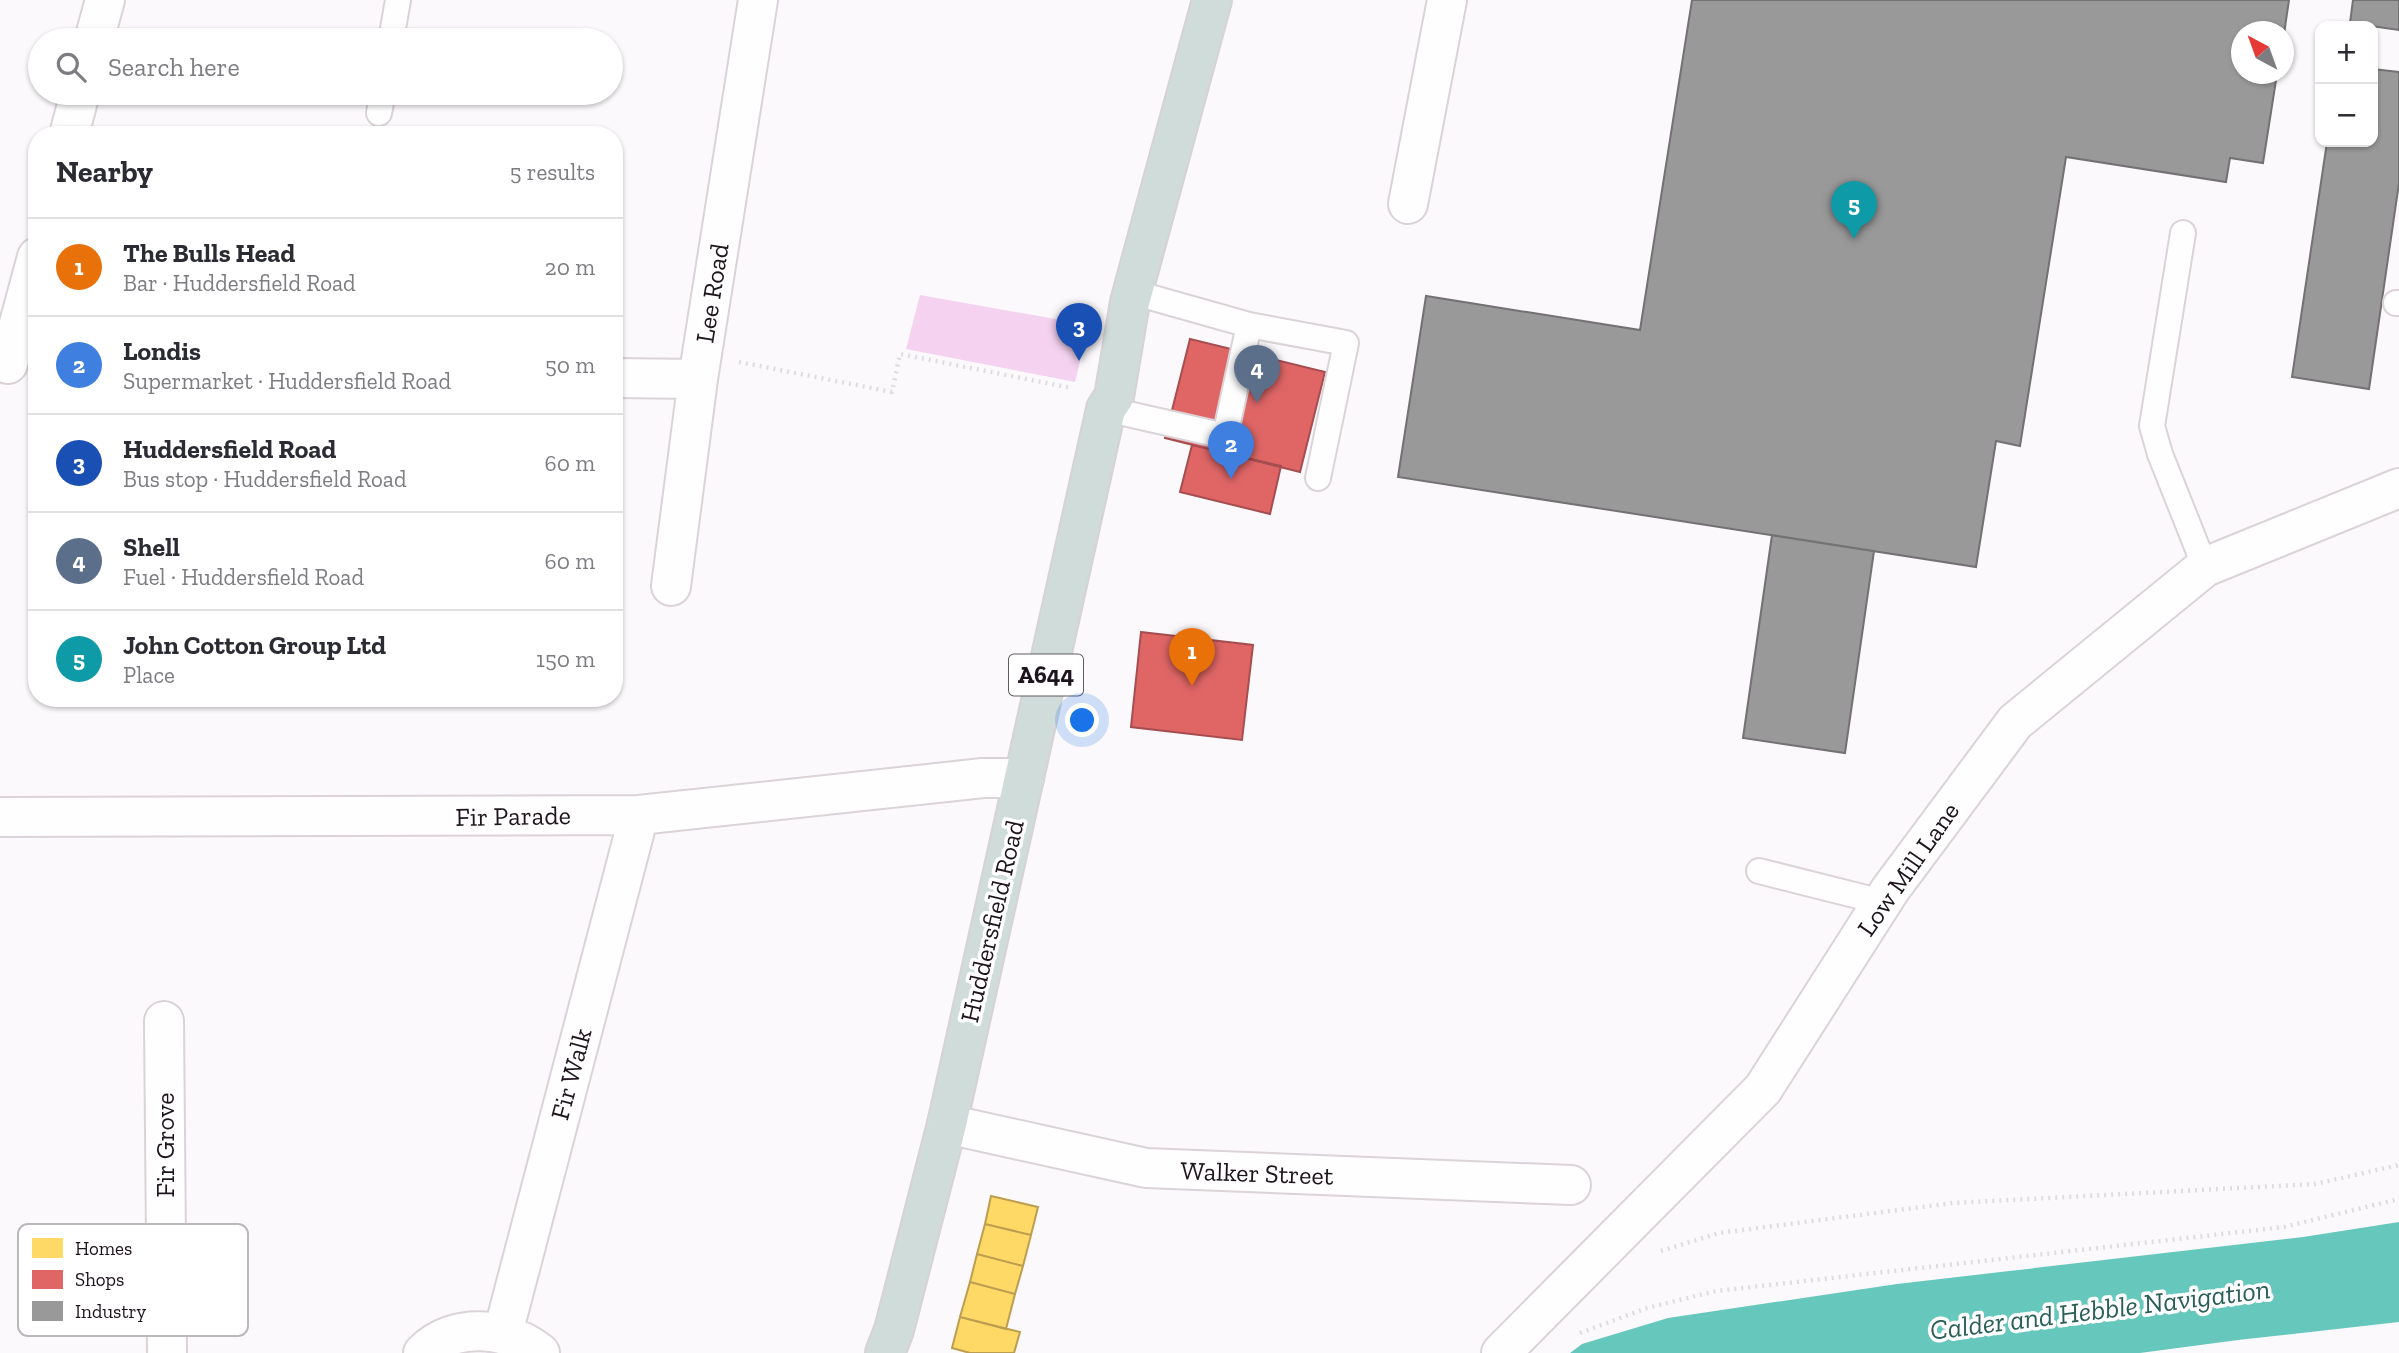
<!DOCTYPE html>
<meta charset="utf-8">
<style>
body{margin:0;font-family:"Zilla Slab",serif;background:#f7f7f7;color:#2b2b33}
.controls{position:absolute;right:21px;top:21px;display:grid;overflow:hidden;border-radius:14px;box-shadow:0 2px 5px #0004}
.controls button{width:63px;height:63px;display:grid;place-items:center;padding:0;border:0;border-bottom:2px solid #e1e1e2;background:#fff;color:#2b2b33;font:35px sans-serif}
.compass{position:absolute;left:2231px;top:21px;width:63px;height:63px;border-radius:50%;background:#fff;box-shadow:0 2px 5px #0004;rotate:319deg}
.you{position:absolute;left:1083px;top:721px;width:24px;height:24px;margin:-18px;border:5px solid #fff;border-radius:50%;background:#1a73e8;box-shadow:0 0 0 10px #1a73e833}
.badge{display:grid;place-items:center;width:46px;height:46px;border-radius:50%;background:#b45309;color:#fff;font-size:23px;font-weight:700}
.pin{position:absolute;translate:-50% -58px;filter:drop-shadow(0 2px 4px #0008)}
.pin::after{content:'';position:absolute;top:37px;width:24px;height:21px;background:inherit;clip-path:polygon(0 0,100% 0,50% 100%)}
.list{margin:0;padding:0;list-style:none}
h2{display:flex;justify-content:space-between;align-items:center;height:91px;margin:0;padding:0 28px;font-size:30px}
h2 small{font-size:23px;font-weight:400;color:#7c7c81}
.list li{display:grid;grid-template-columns:46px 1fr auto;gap:21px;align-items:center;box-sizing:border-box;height:98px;padding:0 28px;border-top:2px solid #e1e1e2}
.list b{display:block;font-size:26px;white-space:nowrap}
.list p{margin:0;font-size:23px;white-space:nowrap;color:#7c7c81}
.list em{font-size:23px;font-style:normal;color:#7c7c81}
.icon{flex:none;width:38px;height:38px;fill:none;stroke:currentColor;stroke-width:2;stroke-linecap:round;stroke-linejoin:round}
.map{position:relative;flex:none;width:2399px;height:1353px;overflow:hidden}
.search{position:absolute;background:#fff;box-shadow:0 2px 5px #0004;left:28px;top:28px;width:595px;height:77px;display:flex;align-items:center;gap:18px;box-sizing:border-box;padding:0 24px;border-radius:38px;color:#7c7c81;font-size:26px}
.panel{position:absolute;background:#fff;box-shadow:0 2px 5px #0004;left:28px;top:126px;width:595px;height:581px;border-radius:28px}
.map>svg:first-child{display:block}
</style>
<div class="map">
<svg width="2399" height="1353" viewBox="0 0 2399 1353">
<rect width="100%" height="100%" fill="#fcf9fc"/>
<path fill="#f4d2f0" d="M 920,295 L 1089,325 L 1075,382 L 906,349 Z"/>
<path fill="#66c7bc" d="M 2399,1222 L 2399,1322 L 2238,1340 L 2140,1353 L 1570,1353 L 1582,1344 L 1668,1318 L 1897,1284 L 2303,1237 Z"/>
<path fill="#ffd966" stroke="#bb9e50" stroke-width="2" d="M 991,1196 L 1038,1207 L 1031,1235 L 985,1224 Z
M 985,1224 L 1031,1235 L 1023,1266 L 977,1254 Z
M 977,1254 L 1023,1266 L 1015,1294 L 970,1282 Z
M 970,1282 L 1015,1294 L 1006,1329 L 960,1317 Z
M 960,1317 L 1020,1332 L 1014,1353 L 970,1353 L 952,1348 Z"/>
<path fill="#e06666" stroke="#a64d50" stroke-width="2" d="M 1190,339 L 1325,372 L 1300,472 L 1165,438 Z
M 1192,445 L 1281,466 L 1270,514 L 1180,492 Z
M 1141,632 L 1253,645 L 1242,740 L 1131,727 Z"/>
<path fill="#999" stroke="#747174" stroke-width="2" d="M 1692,0 L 2289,0 L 2284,34 L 2284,32 L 2242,32 L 2242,74 L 2277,74 L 2263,163 L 2230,158 L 2226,182 L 2066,157 L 2020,446 L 1996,441 L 1976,567 L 1398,477 L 1426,296 L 1640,330 Z
M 2353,0 L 2399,0 L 2399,30 L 2350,23 Z
M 2373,69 L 2399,72 L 2399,183 L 2369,389 L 2292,377 L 2327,142 L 2373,142 Z
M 1772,535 L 1874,551 L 1845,753 L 1743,738 Z"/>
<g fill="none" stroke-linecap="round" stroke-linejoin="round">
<g stroke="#dad3d8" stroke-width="28">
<path id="service" d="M 391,40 L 398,0
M 379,113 L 383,93
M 2183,233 L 2152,426 L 2160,454 L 2205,567
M 1132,292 L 1249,325 L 1346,343 L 1318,478
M 2396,303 L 2399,303
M 1106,409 L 1225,436 L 1249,325
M 1759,871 L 1882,902"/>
</g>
<g stroke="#dad3d8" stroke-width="42">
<path id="minor" d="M 94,40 L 105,0
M 69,135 L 80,93
M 1408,204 L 1447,0
M 8,364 L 37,257
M 614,378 L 698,379
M 671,586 L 698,379 L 758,0
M 0,817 L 639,815 L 983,778 L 1024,778
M 164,1021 L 167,1353
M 947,1124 L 1146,1168 L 1571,1185
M 503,1333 L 639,815
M 423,1353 C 455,1321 507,1327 540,1353
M 1501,1353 L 1763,1089 L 1890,890 L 2015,722 L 2205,567 L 2399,488"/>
</g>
<g stroke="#d6d2d5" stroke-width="42">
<path id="trunk" d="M 885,1353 L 894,1330 L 947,1124 L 1106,409 L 1114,397 L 1130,302 L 1212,0"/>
</g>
<path stroke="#deddde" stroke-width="4.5" stroke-dasharray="2 5" stroke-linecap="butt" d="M 739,362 L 892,392 L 900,354 L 1072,388
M 1661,1251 L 1719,1233 L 1953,1203 L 2315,1184 L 2399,1165
M 1580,1333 L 1647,1308 L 1716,1291 L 2284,1227 L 2399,1199"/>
<use href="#service" stroke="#fffeff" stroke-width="24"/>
<use href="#minor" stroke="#fffeff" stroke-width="38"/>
<use href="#trunk" stroke="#cfdcda" stroke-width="38"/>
</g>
<g text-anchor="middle" stroke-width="7" stroke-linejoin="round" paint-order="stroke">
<rect fill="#fff" stroke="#615a60" stroke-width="2" x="1009" y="654.5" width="74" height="41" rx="5"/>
<g font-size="24" font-weight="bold" fill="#1d141c">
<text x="1046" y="683">A644</text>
</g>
<g font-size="26" fill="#1d141c" stroke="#fff">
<text transform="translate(712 293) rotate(-81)" y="9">Lee Road</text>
<text transform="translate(513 816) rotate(-1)" y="9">Fir Parade</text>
<text transform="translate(1908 869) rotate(-55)" y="9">Low Mill Lane</text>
<text transform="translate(992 921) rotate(-77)" y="9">Huddersfield Road</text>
<text transform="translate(571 1074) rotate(-75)" y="9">Fir Walk</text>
<text transform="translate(165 1145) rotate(-90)" y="9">Fir Grove</text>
<text transform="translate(1257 1173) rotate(2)" y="9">Walker Street</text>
</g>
<g font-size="28" font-style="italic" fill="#2a5f57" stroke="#fff">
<text transform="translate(2100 1309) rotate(-7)" y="10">Calder and Hebble Navigation</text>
</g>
</g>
<rect x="18" y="1224" width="230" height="112" rx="10" fill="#fff" stroke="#bbb8bb" stroke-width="2"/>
<rect x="32" y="1238" width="31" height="20" fill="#ffd966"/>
<rect x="32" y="1270" width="31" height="19" fill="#e06666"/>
<rect x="32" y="1301" width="31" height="20" fill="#999"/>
<g font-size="19" fill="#1d141c">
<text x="75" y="1255">Homes</text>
<text x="75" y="1286">Shops</text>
<text x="75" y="1318">Industry</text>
</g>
</svg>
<div class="controls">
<button>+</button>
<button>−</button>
</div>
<svg class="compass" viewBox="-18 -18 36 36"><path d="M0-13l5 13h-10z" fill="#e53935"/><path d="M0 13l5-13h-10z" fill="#7c7c81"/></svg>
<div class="you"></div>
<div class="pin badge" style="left:1192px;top:686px;background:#e8710a">1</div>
<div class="pin badge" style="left:1231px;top:479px;background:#3f7fe0">2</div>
<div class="pin badge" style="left:1079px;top:361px;background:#1a4fb4">3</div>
<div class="pin badge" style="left:1257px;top:403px;background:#5c6f8a">4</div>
<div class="pin badge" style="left:1854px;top:239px;background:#0f9aa8">5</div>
<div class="search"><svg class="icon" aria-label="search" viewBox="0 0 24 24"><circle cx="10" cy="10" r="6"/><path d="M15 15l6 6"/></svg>Search here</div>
<section class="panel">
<h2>Nearby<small>5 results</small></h2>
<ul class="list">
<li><span class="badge" style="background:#e8710a">1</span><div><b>The Bulls Head</b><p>Bar · Huddersfield Road</p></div><em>20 m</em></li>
<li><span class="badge" style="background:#3f7fe0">2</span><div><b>Londis</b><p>Supermarket · Huddersfield Road</p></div><em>50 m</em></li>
<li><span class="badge" style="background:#1a4fb4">3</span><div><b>Huddersfield Road</b><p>Bus stop · Huddersfield Road</p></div><em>60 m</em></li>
<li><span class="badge" style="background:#5c6f8a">4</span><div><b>Shell</b><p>Fuel · Huddersfield Road</p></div><em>60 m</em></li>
<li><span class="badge" style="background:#0f9aa8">5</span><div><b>John Cotton Group Ltd</b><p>Place</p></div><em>150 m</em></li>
</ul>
</section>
</div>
